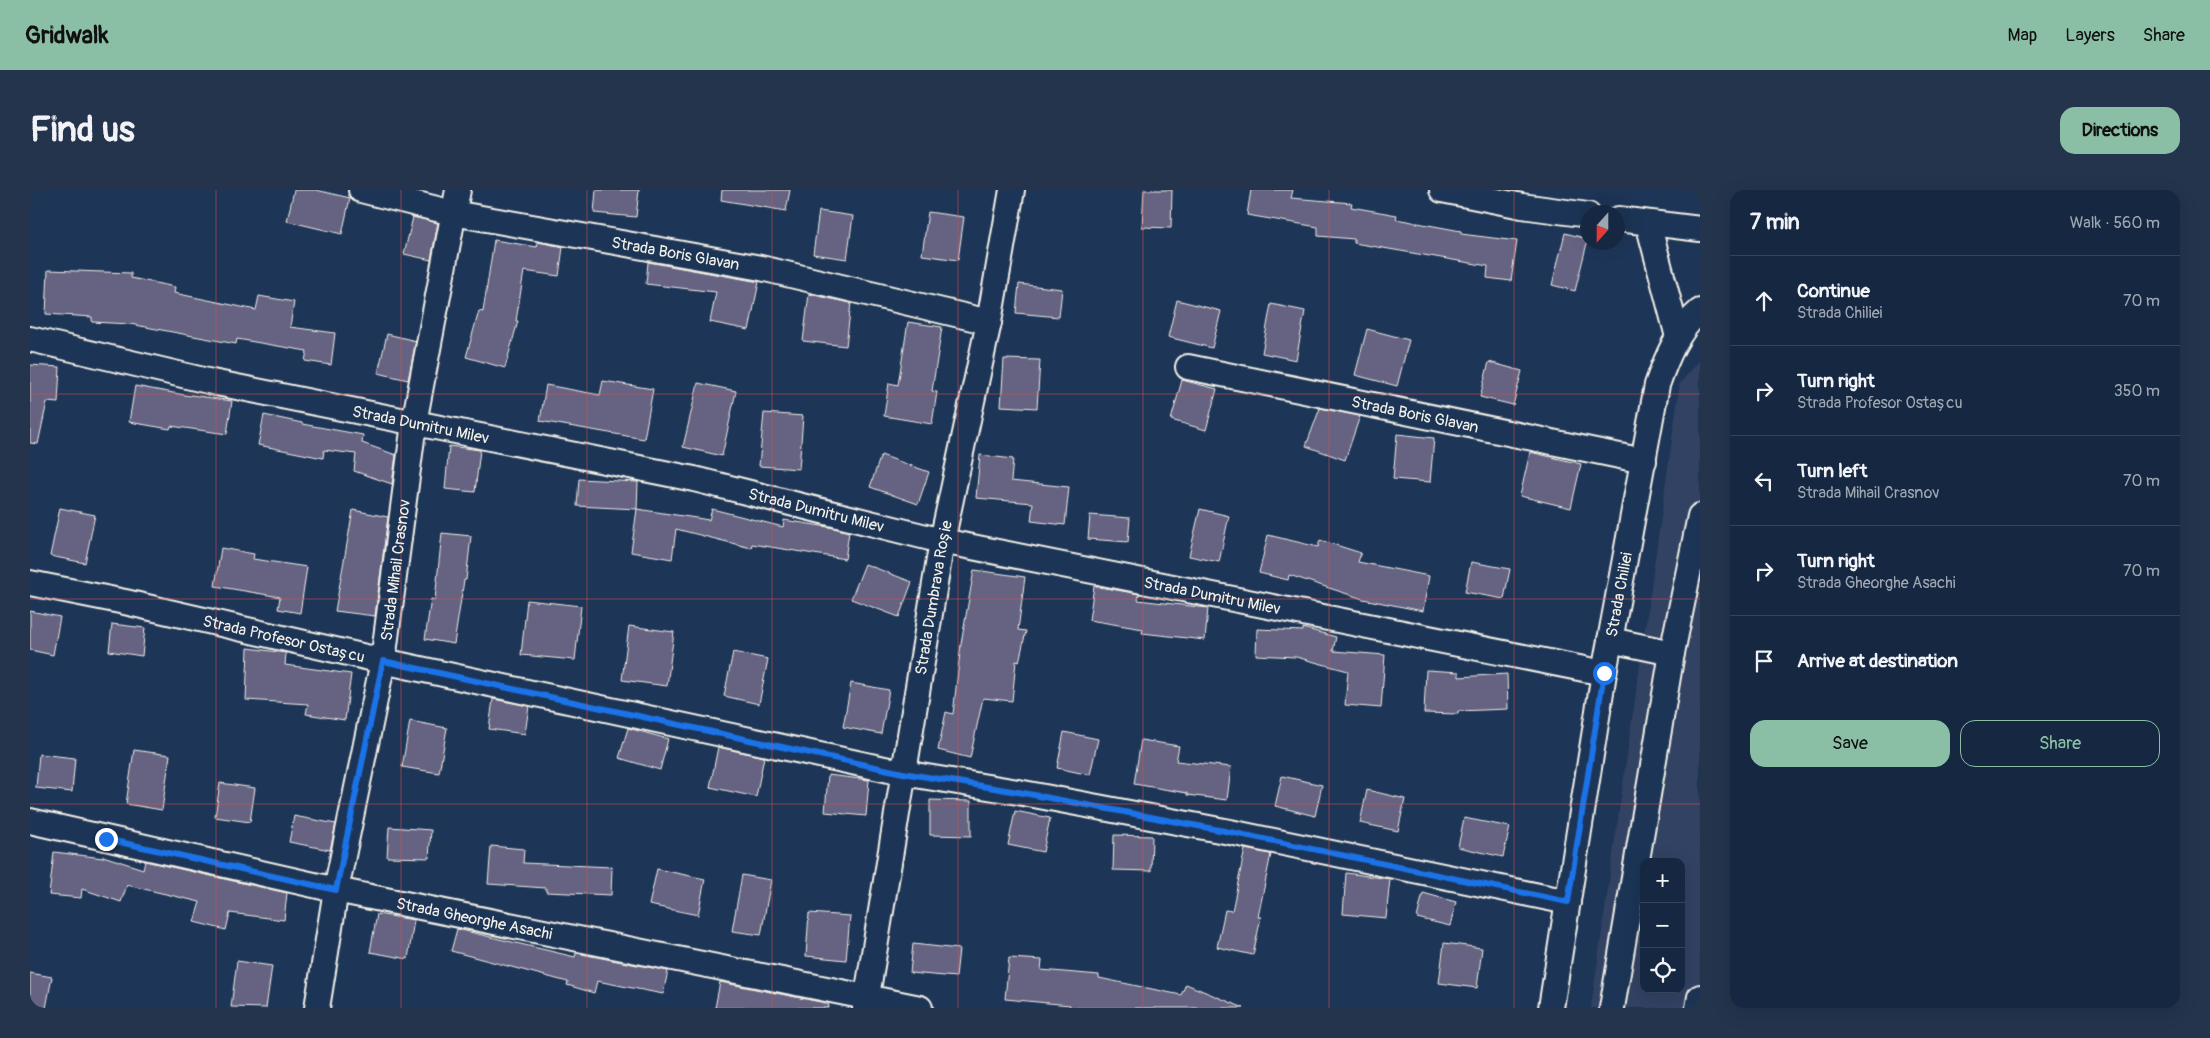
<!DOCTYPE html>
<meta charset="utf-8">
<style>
body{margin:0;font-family:Pangolin,sans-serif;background:#23344c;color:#f1f3f6}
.controls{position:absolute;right:15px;bottom:15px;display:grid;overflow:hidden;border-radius:10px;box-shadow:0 5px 20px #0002}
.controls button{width:45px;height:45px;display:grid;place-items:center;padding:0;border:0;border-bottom:1px solid #35445a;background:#162841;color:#f1f3f6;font:25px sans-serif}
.compass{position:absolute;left:1550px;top:15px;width:45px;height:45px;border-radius:50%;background:#162841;box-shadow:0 5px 20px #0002;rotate:201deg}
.stop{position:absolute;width:15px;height:15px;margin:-11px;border:4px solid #1a73e8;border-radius:50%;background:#fff}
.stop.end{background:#1a73e8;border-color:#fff;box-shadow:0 1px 5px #0008}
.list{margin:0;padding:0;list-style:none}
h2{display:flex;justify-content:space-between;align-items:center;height:65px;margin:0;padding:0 20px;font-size:21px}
h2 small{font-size:16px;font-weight:400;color:#9ea6b1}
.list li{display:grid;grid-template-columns:32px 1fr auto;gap:15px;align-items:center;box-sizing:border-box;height:90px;padding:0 20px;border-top:1px solid #35445a}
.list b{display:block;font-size:19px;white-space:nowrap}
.list p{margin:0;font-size:16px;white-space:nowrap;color:#9ea6b1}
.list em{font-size:16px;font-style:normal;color:#9ea6b1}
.actions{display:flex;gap:10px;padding:15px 20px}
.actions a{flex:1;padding:11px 0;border:1px solid #8abfa5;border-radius:15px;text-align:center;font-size:18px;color:#8abfa5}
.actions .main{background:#8abfa5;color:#111}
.icon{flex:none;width:28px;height:28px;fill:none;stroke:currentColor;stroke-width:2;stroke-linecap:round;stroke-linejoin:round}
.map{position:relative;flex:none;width:1670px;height:818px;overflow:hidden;border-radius:15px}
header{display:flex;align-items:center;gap:30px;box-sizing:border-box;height:70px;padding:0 25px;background:#8abfa5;color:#111}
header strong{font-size:24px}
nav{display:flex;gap:28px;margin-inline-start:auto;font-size:18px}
.intro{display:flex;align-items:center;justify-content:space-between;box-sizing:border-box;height:120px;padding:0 30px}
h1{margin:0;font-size:35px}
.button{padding:12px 22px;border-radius:15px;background:#8abfa5;color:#111;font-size:18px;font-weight:700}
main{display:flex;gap:30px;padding:0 30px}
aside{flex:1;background:#162841;border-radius:15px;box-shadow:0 5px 20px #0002}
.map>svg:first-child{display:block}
</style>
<header>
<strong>Gridwalk</strong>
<nav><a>Map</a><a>Layers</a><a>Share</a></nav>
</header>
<div class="intro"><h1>Find us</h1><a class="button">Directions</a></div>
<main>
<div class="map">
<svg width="1670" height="818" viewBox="0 0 1670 818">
<rect width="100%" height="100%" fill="#1d3557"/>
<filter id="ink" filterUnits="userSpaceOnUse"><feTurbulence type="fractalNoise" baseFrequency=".02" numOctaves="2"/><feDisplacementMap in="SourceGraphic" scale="10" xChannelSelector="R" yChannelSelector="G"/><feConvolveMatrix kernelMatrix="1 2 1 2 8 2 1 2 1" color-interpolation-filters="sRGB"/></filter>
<g filter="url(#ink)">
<path fill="#334264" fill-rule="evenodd" d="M 1670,170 L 1670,818 L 1561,818 L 1650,193 ZM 1614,672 L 1651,672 L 1651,799 L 1614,799 Z"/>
<path fill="#656282" stroke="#f4f1e8" d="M 264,0 L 286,0 L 320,8 L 312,44 L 257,31 Z
M 566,0 L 609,0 L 606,27 L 564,23 Z
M 692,0 L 760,0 L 756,21 L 691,10 Z
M 1114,0 L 1142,0 L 1141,38 L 1112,37 Z
M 1221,0 L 1263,0 L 1261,8 L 1322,13 L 1321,17 L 1367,25 L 1366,29 L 1431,41 L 1431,44 L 1487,51 L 1481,91 L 1457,88 L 1458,76 L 1324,53 L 1324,49 L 1288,46 L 1288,37 L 1217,25 Z
M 789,21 L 823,26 L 817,69 L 783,64 Z
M 898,22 L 934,27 L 928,70 L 892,65 Z
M 383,27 L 408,33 L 401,70 L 374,64 Z
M 1535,43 L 1558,49 L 1545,101 L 1522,95 Z
M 464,50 L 507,57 L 508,52 L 533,57 L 529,86 L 494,81 L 486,131 L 488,131 L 475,178 L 436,167 L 449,121 L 453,122 Z
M 618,72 L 729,92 L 719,140 L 680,132 L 686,102 L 616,94 Z
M 18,80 L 101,83 L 101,88 L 145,97 L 144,103 L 226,120 L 229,106 L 264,112 L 260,137 L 305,143 L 301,175 L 275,171 L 277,161 L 207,149 L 206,154 L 100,134 L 62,132 L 62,127 L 16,124 Z
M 989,94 L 1032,99 L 1029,127 L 986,123 Z
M 779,104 L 821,113 L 816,156 L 773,151 Z
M 1147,110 L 1191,121 L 1182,158 L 1138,147 Z
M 1241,114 L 1275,121 L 1266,170 L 1232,163 Z
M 878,132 L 912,137 L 902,201 L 907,202 L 902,234 L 854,226 L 859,193 L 868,195 Z
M 1337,139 L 1379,150 L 1367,196 L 1325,185 Z
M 357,144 L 386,151 L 378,190 L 348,183 Z
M 974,169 L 1010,170 L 1007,218 L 971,216 Z
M 1459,172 L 1492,181 L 1483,215 L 1450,207 Z
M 0,175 L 30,177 L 28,213 L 17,212 L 8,254 L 0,253 Z
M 1152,190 L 1187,199 L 1176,240 L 1141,230 Z
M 573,191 L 623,199 L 614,249 L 510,231 L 516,195 L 570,205 Z
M 668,193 L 706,201 L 692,266 L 653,257 Z
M 105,196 L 160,206 L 161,205 L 202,211 L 197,244 L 141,236 L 140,239 L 99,232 Z
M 1290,218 L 1330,226 L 1315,270 L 1276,256 Z
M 734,223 L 773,226 L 769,279 L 729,276 Z
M 234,225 L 272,233 L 272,234 L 333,245 L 332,253 L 366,265 L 362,294 L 324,281 L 326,264 L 294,260 L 293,268 L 228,255 Z
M 1367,244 L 1404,248 L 1400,292 L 1363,289 Z
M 419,256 L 450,260 L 445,302 L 415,299 Z
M 1500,262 L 1551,274 L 1541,318 L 1490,306 Z
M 851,265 L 899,282 L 888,314 L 840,297 Z
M 950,265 L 983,269 L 981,291 L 1039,297 L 1035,335 L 1001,331 L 1003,313 L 946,308 Z
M 549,289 L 608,292 L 607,319 L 547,316 Z
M 30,318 L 65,325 L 55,373 L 20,366 Z
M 607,319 L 679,330 L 682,319 L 753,337 L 754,330 L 804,338 L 819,342 L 815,369 L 722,354 L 721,358 L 646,339 L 642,369 L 601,362 Z
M 1170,319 L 1199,326 L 1189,372 L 1159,366 Z
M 323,320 L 358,327 L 345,426 L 305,421 Z
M 1060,325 L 1100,328 L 1098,352 L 1058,349 Z
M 412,343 L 441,346 L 436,390 L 434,390 L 424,454 L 395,449 L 401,409 L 405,410 Z
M 1238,345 L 1288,357 L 1290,350 L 1331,363 L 1328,372 L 1399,386 L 1393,421 L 1333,409 L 1259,385 L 1258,390 L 1229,383 Z
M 191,358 L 224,364 L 223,369 L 277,377 L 270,423 L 248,419 L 250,407 L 185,396 Z
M 1441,372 L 1480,379 L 1474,409 L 1435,402 Z
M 835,374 L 882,392 L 869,427 L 821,409 Z
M 944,380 L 995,387 L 988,440 L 996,441 L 989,472 L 986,471 L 982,511 L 953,508 L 940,568 L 908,560 L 916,522 L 923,524 L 931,454 Z
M 1064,396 L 1109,404 L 1108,410 L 1178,418 L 1175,450 L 1112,443 L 1113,439 L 1059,430 Z
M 497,410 L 551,416 L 545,470 L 491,465 Z
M 0,421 L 30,427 L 23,465 L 0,460 Z
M 82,434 L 115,438 L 112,466 L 79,461 Z
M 599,436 L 644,442 L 637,496 L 592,490 Z
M 1273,438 L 1306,447 L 1303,461 L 1355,465 L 1351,518 L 1315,515 L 1318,481 L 1266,467 L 1226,465 L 1227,439 L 1273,441 Z
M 218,458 L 256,463 L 255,475 L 321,484 L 315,530 L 276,524 L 278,514 L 216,510 Z
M 703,462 L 738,469 L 729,514 L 694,506 Z
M 1396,480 L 1429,482 L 1429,487 L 1477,484 L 1478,519 L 1428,521 L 1428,524 L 1394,523 Z
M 821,493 L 859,500 L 851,544 L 813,537 Z
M 463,509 L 499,516 L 495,544 L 459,539 Z
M 380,531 L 417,538 L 409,583 L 372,577 Z
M 598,538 L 638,549 L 630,580 L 589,568 Z
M 1034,542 L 1068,549 L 1060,585 L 1027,578 Z
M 1111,550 L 1149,556 L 1146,571 L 1201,577 L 1197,610 L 1157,605 L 1157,603 L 1104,594 Z
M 688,557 L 734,567 L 726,607 L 680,597 Z
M 104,560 L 140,565 L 132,620 L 96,614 Z
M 9,564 L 45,568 L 42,602 L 6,598 Z
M 798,585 L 839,590 L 836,626 L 795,622 Z
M 1252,586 L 1292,595 L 1285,626 L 1245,616 Z
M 190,593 L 225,598 L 220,632 L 185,627 Z
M 1337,600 L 1375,609 L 1368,641 L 1330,633 Z
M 900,610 L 941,611 L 941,646 L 900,645 Z
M 985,621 L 1020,628 L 1013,662 L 978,655 Z
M 264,626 L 306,634 L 300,660 L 259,652 Z
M 1434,628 L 1480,637 L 1473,667 L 1428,657 Z
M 359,637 L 401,640 L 399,668 L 357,667 Z
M 1084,645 L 1122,646 L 1121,681 L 1083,680 Z
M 461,656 L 494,659 L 493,673 L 582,677 L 581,705 L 516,702 L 516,698 L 458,694 Z
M 1215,659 L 1241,664 L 1228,727 L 1231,727 L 1223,765 L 1187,757 L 1195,720 L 1202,721 Z
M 24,662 L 73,668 L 73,666 L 113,679 L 115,671 L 257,703 L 254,730 L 200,723 L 196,740 L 164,732 L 170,712 L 97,695 L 91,712 L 52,699 L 51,708 L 19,705 Z
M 627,679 L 675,689 L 668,725 L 619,715 Z
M 1316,683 L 1360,689 L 1356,728 L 1313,724 Z
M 712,685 L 741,690 L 731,745 L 702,741 Z
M 1393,703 L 1426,712 L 1420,736 L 1387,728 Z
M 779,723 L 820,726 L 816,770 L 776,766 Z
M 347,724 L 384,730 L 378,769 L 340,762 Z
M 427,739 L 545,767 L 546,763 L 638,781 L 633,804 L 567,791 L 564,803 L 537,795 L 538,792 L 421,761 Z
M 1414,753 L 1452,758 L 1447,798 L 1409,793 Z
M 883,754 L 929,759 L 926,787 L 880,783 Z
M 979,768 L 1012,770 L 1011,780 L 1069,785 L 1069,788 L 1151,805 L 1156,794 L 1214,818 L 1039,818 L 1040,815 L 975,809 Z
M 207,771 L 242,776 L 236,818 L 201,817 Z
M 0,783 L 22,787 L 16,818 L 0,818 Z
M 690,792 L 791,812 L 799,815 L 798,818 L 685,818 Z"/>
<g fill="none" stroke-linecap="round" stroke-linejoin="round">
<g stroke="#f4f1e8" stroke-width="28">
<g id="minor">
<path id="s1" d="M 331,0 L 423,23 L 731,78 L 959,132"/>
<path d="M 1412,0 L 1492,16 L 1558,25"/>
<path d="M 1588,29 L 1670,39"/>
<path d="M 1618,33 L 1648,147"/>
<path id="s2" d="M 0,149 L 182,192 L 664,289 L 912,351 L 1574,483"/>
<path id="s3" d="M 1158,177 L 1614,271"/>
<path id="s4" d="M 0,393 L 95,412 L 353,471 L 873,583 L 988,602 L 1200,642 L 1538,712"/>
<path d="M 1580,450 L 1642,463"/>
<path id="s5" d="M 0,631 L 306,700 L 890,818"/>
<path id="s6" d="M 287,818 L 306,700 L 353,471 L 384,233 L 428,0"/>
<path id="s7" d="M 835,818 L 912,351 L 959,132 L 982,0"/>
<path id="s8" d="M 1521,818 L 1574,483 L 1627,195 C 1636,169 1648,139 1670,121"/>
<path d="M 1582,818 L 1642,463 L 1670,326"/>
<path d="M 1668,818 L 1670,807"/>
</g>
</g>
<use href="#minor" stroke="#1d3557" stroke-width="24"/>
</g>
</g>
<g fill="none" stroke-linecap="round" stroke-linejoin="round" filter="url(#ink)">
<path stroke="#1a73e8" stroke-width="6" d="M 76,649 L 306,700 L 353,471 L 873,583 L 988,602 L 1200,642 L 1538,712 L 1574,483"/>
</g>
<path fill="none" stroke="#dc504e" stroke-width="1" stroke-opacity="0.55" d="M 186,0 L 186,818M 371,0 L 371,818M 557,0 L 557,818M 742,0 L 742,818M 928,0 L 928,818M 1113,0 L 1113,818M 1299,0 L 1299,818M 1484,0 L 1484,818M 0,204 L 1670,204M 0,409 L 1670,409M 0,614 L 1670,614"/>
<g text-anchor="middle" stroke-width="4" stroke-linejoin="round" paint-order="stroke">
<g font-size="16" fill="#f4f1e8" stroke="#1d3557">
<text dy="6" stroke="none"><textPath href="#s1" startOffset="321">Strada Boris Glavan</textPath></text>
<text dy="6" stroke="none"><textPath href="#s3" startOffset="232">Strada Boris Glavan</textPath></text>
<text dy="6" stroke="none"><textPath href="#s2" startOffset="400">Strada Dumitru Milev</textPath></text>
<text dy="6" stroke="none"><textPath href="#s2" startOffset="805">Strada Dumitru Milev</textPath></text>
<text dy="6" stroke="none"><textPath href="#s6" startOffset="445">Strada Mihail Crasnov</textPath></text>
<text dy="6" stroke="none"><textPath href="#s8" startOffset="419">Strada Chiliei</textPath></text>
<text dy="6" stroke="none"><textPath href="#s2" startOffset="1210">Strada Dumitru Milev</textPath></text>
<text dy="6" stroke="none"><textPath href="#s7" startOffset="416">Strada Dumbrava Roșie</textPath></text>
<text dy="6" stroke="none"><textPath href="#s4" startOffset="260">Strada Profesor Ostașcu</textPath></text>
<text dy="6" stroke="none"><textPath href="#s5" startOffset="455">Strada Gheorghe Asachi</textPath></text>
</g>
</g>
</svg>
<div class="controls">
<button>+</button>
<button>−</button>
<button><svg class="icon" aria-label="locate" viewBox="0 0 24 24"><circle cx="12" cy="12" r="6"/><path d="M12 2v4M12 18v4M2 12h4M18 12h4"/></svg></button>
</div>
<svg class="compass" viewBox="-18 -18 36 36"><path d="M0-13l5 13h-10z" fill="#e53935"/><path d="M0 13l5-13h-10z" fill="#9ea6b1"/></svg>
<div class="stop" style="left:1574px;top:483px"></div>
<div class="stop end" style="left:76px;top:649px"></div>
</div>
<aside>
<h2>7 min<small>Walk · 560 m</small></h2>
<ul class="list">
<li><svg class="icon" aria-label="ahead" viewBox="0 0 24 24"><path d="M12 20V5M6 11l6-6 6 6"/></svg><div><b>Continue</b><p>Strada Chiliei</p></div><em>70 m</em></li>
<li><svg class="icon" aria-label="right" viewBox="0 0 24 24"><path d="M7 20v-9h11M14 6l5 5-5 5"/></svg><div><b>Turn right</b><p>Strada Profesor Ostașcu</p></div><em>350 m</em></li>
<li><svg class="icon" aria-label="left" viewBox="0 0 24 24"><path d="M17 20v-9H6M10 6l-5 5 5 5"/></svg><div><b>Turn left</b><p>Strada Mihail Crasnov</p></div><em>70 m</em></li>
<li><svg class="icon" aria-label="right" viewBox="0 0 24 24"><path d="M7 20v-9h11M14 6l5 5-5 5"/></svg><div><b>Turn right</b><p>Strada Gheorghe Asachi</p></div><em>70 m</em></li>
<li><svg class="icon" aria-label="arrive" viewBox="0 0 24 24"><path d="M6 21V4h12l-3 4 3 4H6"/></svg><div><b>Arrive at destination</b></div></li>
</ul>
<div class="actions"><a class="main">Save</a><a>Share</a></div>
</aside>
</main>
